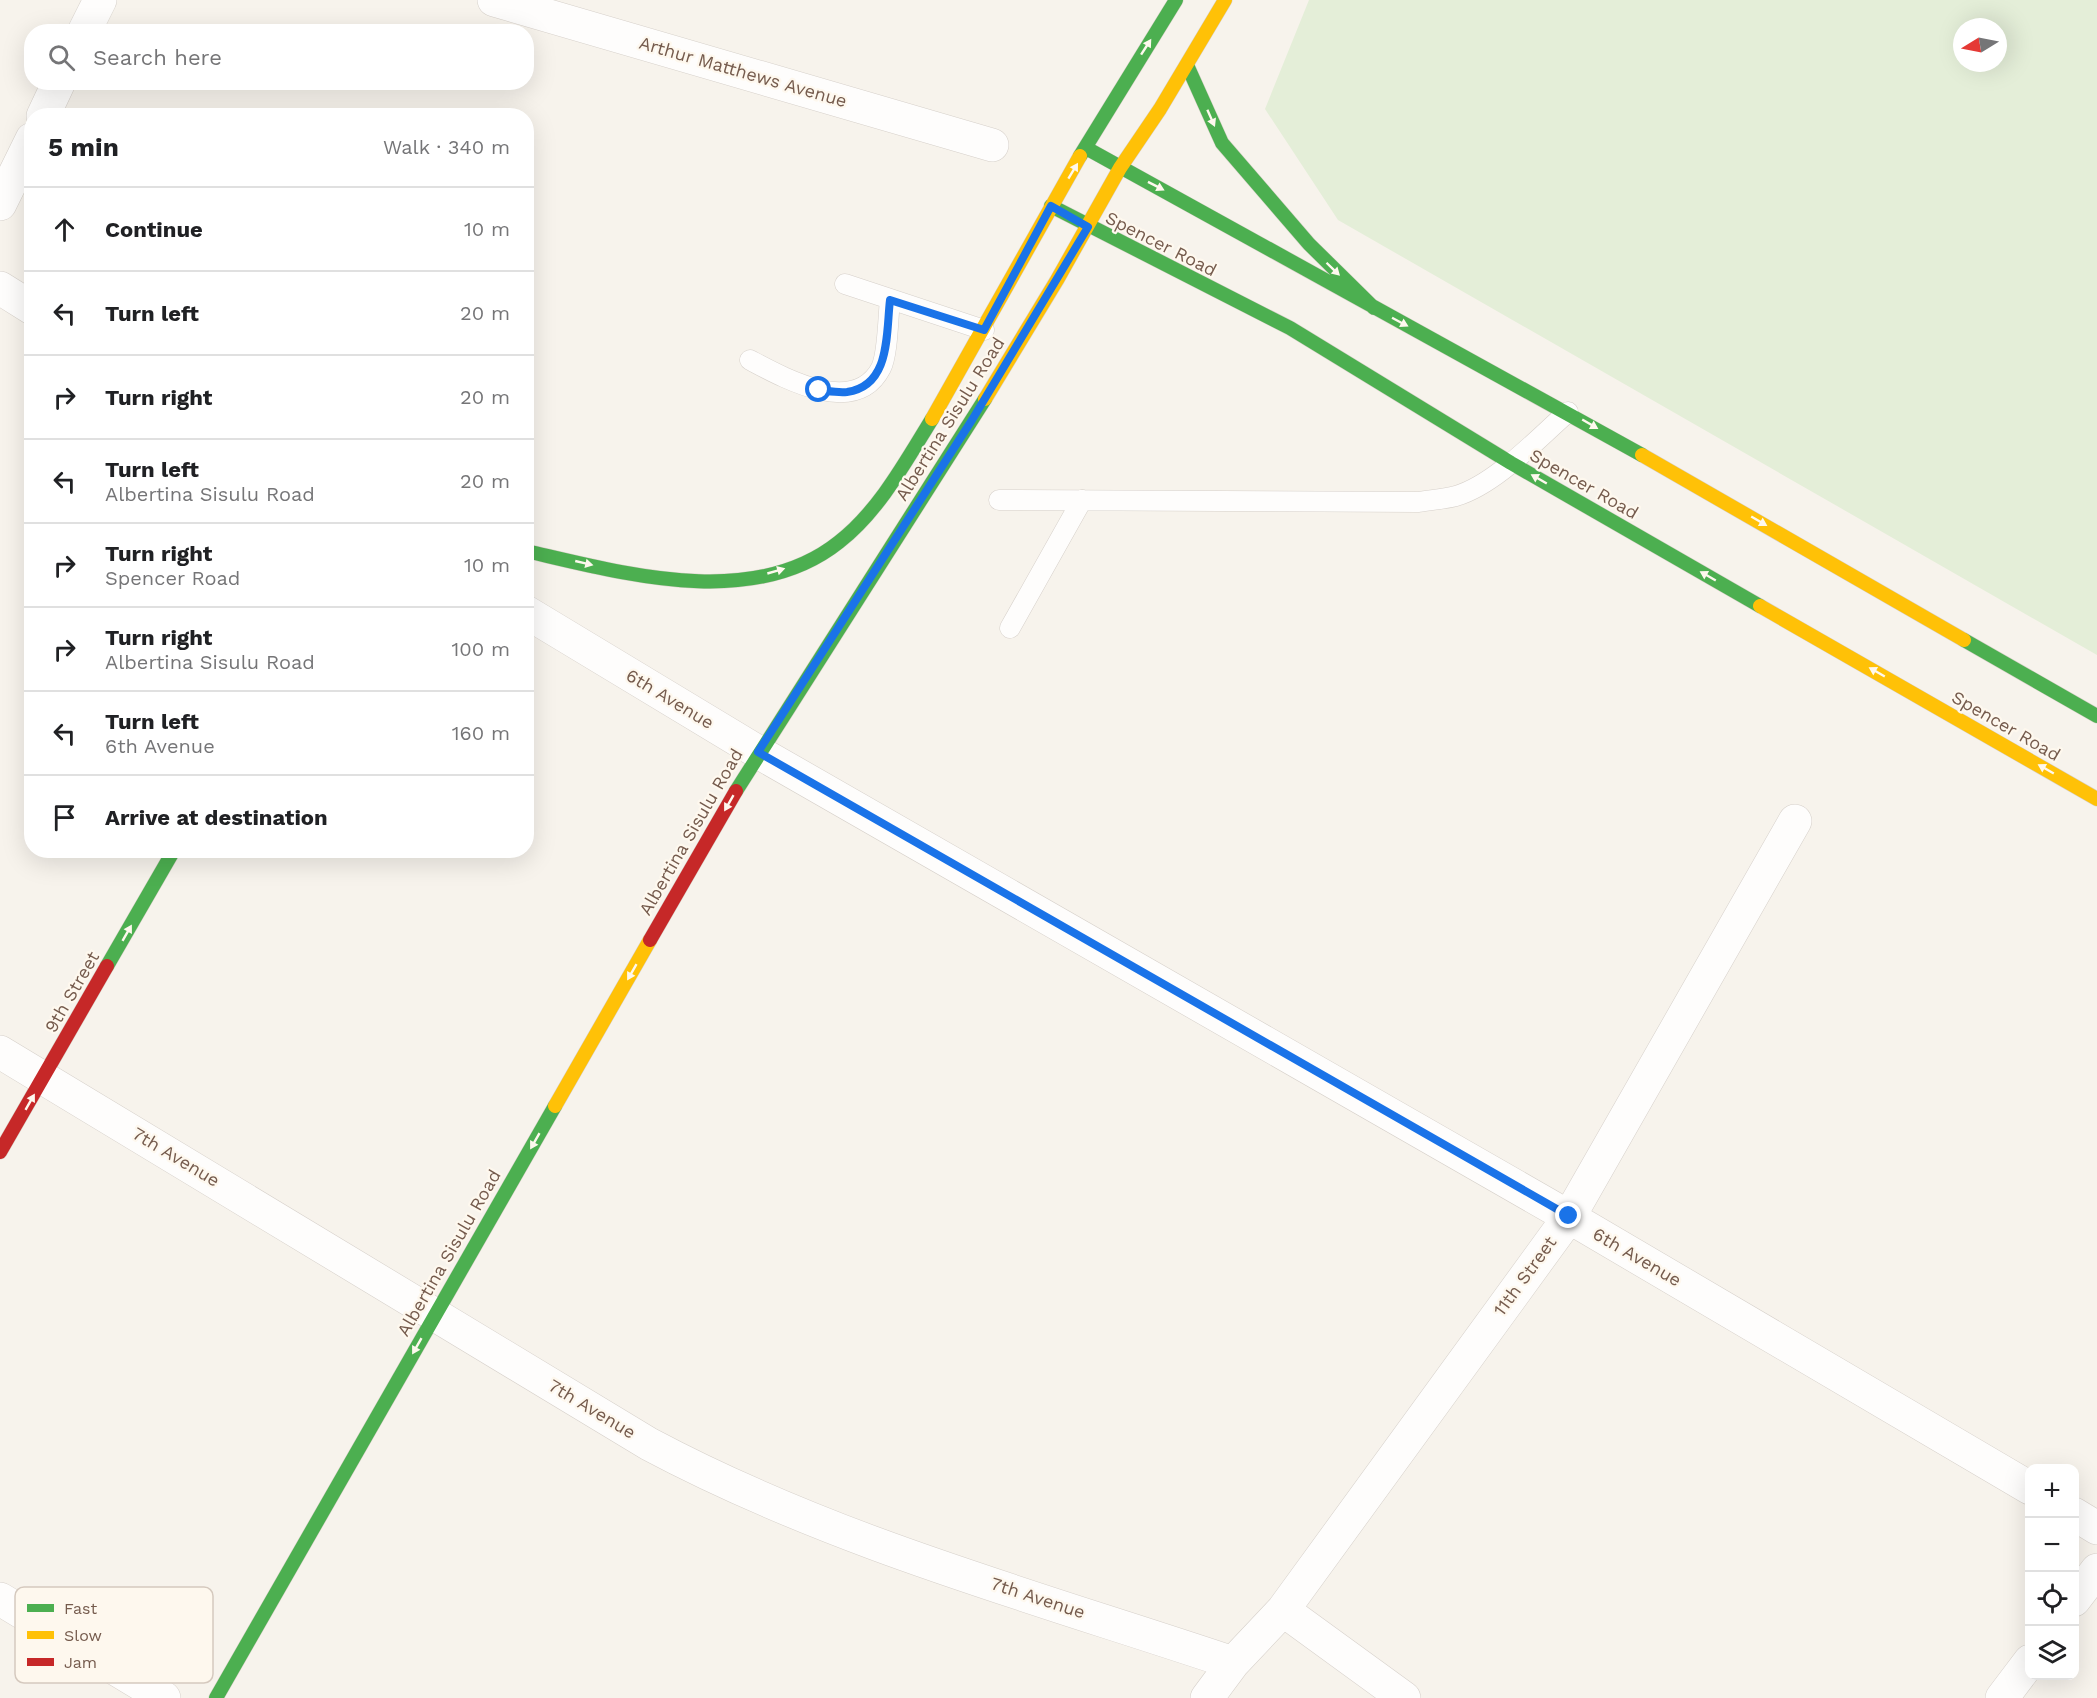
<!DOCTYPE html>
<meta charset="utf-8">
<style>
body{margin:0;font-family:"Work Sans",sans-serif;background:#f6f6f6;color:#202124}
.controls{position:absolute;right:18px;bottom:18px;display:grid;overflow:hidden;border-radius:12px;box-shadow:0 6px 24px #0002}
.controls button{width:54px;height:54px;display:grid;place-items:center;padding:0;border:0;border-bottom:2px solid #e0e0e0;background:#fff;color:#202124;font:30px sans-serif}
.compass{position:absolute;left:1953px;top:18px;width:54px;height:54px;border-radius:50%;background:#fff;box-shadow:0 6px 24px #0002;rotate:260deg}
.stop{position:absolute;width:18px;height:18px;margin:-14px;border:4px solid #1a73e8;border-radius:50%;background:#fff}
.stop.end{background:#1a73e8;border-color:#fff;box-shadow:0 2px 6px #0008}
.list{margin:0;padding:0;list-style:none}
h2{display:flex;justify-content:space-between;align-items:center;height:78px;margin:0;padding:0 24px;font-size:26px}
h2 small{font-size:20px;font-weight:400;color:#757577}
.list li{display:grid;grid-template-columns:39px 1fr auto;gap:18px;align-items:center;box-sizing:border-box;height:84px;padding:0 24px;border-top:2px solid #e0e0e0}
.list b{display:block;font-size:22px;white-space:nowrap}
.list p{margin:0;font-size:20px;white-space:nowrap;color:#757577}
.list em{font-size:20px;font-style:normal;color:#757577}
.icon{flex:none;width:33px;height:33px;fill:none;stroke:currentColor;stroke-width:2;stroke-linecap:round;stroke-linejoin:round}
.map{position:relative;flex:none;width:2097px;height:1698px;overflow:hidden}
.search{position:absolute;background:#fff;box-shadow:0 6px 24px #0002;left:24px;top:24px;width:510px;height:66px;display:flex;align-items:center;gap:15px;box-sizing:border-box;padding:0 21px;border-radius:24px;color:#757577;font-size:22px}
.panel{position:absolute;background:#fff;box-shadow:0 6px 24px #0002;left:24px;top:108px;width:510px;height:750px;border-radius:24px}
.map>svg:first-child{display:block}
</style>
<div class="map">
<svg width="2097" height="1698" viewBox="0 0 2097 1698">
<rect width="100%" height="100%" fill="#f7f3ec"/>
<path fill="#e4eed8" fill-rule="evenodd" d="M 1309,0 L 2097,0 L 2097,655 L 1338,220 L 1265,109 ZM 1962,27 L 1998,27 L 1998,63 L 1962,63 Z"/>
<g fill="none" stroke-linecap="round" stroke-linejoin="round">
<g stroke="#d6d0ca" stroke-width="21">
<path id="lane" d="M 845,284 L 984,330
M 750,360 C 784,378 855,418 881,368 C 888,354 888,317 890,300
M 999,500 L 1419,502 C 1431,500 1444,499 1456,496 C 1496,484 1537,439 1568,412
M 1010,628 L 1082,500"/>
</g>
<g stroke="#d6d0ca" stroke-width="34">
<path id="street" d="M 494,0 L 992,145
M 84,32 L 100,0
M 43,116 L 59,82
M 0,204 L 32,139
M 0,288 L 32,308
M 526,612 L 758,752 L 1569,1217 L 2030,1488
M 0,1052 L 649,1444 C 833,1542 1036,1597 1233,1663
M 2074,1514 L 2097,1528
M 0,1599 L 164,1698
M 2074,1600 L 2097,1570
M 1283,1610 L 1404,1698
M 1207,1698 L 1233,1663 L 1283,1610 L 1569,1217 L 1795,821
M 2002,1698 L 2030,1661"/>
</g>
<g stroke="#d7d0c8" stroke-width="15">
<path id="fast" d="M 1187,65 L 1222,143 L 1309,244 L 1374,308
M 1086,148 L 1642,455
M 1080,156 L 1176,0
M 1051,206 L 1290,328 L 1511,463 L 1760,606
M 526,551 C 622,573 753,611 839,542 C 879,511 906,461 932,419
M 1964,640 L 2097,716
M 736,791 L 985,399
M 107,966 L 174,850
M 216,1698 L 555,1106"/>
</g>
<g stroke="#d7d0c8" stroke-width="15">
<path id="slow" d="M 985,399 L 1057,280 L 1120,168 L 1160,109 L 1225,0
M 932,419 L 1080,156
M 1642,455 L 1964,640
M 1760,606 L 2097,799
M 555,1106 L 650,940"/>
</g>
<g stroke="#d7d0c8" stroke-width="15">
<path id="jam" d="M 650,940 L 736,791
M 0,1152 L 107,966"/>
</g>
<use href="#lane" stroke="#fefdfc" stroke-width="20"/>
<use href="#street" stroke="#fefdfc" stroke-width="33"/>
<use href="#fast" stroke="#4caf50" stroke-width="14"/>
<use href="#slow" stroke="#ffc107" stroke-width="14"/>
<use href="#jam" stroke="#c62828" stroke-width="14"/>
</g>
<defs><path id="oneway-solid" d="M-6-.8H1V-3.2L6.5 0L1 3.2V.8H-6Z" transform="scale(1.5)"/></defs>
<g fill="#fef8ee">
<use href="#oneway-solid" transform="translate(1146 47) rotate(-57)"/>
<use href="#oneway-solid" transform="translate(1211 118) rotate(66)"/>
<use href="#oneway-solid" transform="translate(1073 171) rotate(-59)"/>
<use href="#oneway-solid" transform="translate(1156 186) rotate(27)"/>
<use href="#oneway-solid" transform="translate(1333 269) rotate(44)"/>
<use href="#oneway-solid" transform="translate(1400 322) rotate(28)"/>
<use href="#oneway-solid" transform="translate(1590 424) rotate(30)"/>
<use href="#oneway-solid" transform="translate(1539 479) rotate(-150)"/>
<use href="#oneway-solid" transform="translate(1759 521) rotate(30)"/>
<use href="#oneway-solid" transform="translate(584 563) rotate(13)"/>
<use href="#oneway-solid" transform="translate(776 571) rotate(-16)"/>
<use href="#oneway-solid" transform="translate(1708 576) rotate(-150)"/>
<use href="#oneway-solid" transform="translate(1877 672) rotate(-150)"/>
<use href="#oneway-solid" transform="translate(2046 769) rotate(-150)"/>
<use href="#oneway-solid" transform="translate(729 803) rotate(120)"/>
<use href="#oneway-solid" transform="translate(127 933) rotate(-60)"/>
<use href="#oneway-solid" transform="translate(632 972) rotate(120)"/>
<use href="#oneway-solid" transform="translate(30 1102) rotate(-60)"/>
<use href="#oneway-solid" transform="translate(535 1141) rotate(120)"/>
<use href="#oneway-solid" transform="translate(417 1346) rotate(120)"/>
</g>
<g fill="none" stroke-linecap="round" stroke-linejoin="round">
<path stroke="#1a73e8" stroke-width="8" d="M 819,390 C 828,391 838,393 847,392 C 891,386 886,333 890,300 L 984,330 L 1051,206 L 1088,227 L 972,420 L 758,752 L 1569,1216"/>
</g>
<g text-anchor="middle" stroke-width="4.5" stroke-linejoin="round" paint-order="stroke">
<g font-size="18" fill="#755b4d" stroke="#fef8ee">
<text transform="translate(743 72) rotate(16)" y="6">Arthur Matthews Avenue</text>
<text transform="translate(1161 244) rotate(27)" y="6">Spencer Road</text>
<text transform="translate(950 419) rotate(-58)" y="6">Albertina Sisulu Road</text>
<text transform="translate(1584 484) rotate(30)" y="6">Spencer Road</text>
<text transform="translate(670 699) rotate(31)" y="6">6th Avenue</text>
<text transform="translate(2006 726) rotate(30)" y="6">Spencer Road</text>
<text transform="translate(691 832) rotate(-60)" y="6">Albertina Sisulu Road</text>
<text transform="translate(72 992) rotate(-60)" y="6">9th Street</text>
<text transform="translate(176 1157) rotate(31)" y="6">7th Avenue</text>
<text transform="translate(449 1253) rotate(-60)" y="6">Albertina Sisulu Road</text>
<text transform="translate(1637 1257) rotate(30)" y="6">6th Avenue</text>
<text transform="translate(1525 1276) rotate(-54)" y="6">11th Street</text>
<text transform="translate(592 1409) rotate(31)" y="6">7th Avenue</text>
<text transform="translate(1038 1598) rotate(18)" y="6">7th Avenue</text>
</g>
</g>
<rect x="15" y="1587" width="198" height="96" rx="9" fill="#fef8ee" stroke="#d5c9be" stroke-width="1.5"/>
<rect x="27" y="1604" width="27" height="8" fill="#4caf50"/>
<rect x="27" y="1631" width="27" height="8" fill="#ffc107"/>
<rect x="27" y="1658" width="27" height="8" fill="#c62828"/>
<g font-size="16" fill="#755b4d">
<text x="64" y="1614">Fast</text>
<text x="64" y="1641">Slow</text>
<text x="64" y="1668">Jam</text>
</g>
</svg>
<div class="controls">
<button>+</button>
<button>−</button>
<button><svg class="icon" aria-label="locate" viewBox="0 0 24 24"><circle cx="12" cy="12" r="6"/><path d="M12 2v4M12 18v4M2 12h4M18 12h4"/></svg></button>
<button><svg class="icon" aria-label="layers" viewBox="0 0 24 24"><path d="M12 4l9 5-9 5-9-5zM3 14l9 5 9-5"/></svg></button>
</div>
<svg class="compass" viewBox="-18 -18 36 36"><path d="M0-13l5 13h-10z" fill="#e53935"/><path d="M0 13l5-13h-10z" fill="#757577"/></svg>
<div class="stop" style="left:819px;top:390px"></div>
<div class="stop end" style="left:1569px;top:1216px"></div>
<div class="search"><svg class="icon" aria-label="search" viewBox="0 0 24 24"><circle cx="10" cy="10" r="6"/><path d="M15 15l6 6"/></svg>Search here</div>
<section class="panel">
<h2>5 min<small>Walk · 340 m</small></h2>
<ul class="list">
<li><svg class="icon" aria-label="ahead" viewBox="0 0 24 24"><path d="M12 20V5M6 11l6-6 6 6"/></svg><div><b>Continue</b></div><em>10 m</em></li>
<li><svg class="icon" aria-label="left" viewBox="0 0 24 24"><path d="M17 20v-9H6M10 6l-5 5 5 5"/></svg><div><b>Turn left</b></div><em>20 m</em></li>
<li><svg class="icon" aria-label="right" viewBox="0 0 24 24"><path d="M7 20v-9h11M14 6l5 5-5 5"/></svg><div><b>Turn right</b></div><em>20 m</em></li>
<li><svg class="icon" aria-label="left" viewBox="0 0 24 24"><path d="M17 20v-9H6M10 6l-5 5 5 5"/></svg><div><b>Turn left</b><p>Albertina Sisulu Road</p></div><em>20 m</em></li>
<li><svg class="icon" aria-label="right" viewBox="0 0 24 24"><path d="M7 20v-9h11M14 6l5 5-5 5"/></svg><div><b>Turn right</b><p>Spencer Road</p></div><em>10 m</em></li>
<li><svg class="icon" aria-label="right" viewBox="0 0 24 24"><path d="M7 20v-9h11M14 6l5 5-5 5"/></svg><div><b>Turn right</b><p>Albertina Sisulu Road</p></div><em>100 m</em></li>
<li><svg class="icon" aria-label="left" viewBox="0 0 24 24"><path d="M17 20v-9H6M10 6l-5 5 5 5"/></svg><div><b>Turn left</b><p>6th Avenue</p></div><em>160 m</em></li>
<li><svg class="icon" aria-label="arrive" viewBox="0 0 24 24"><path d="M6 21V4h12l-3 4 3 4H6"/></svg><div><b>Arrive at destination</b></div></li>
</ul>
</section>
</div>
